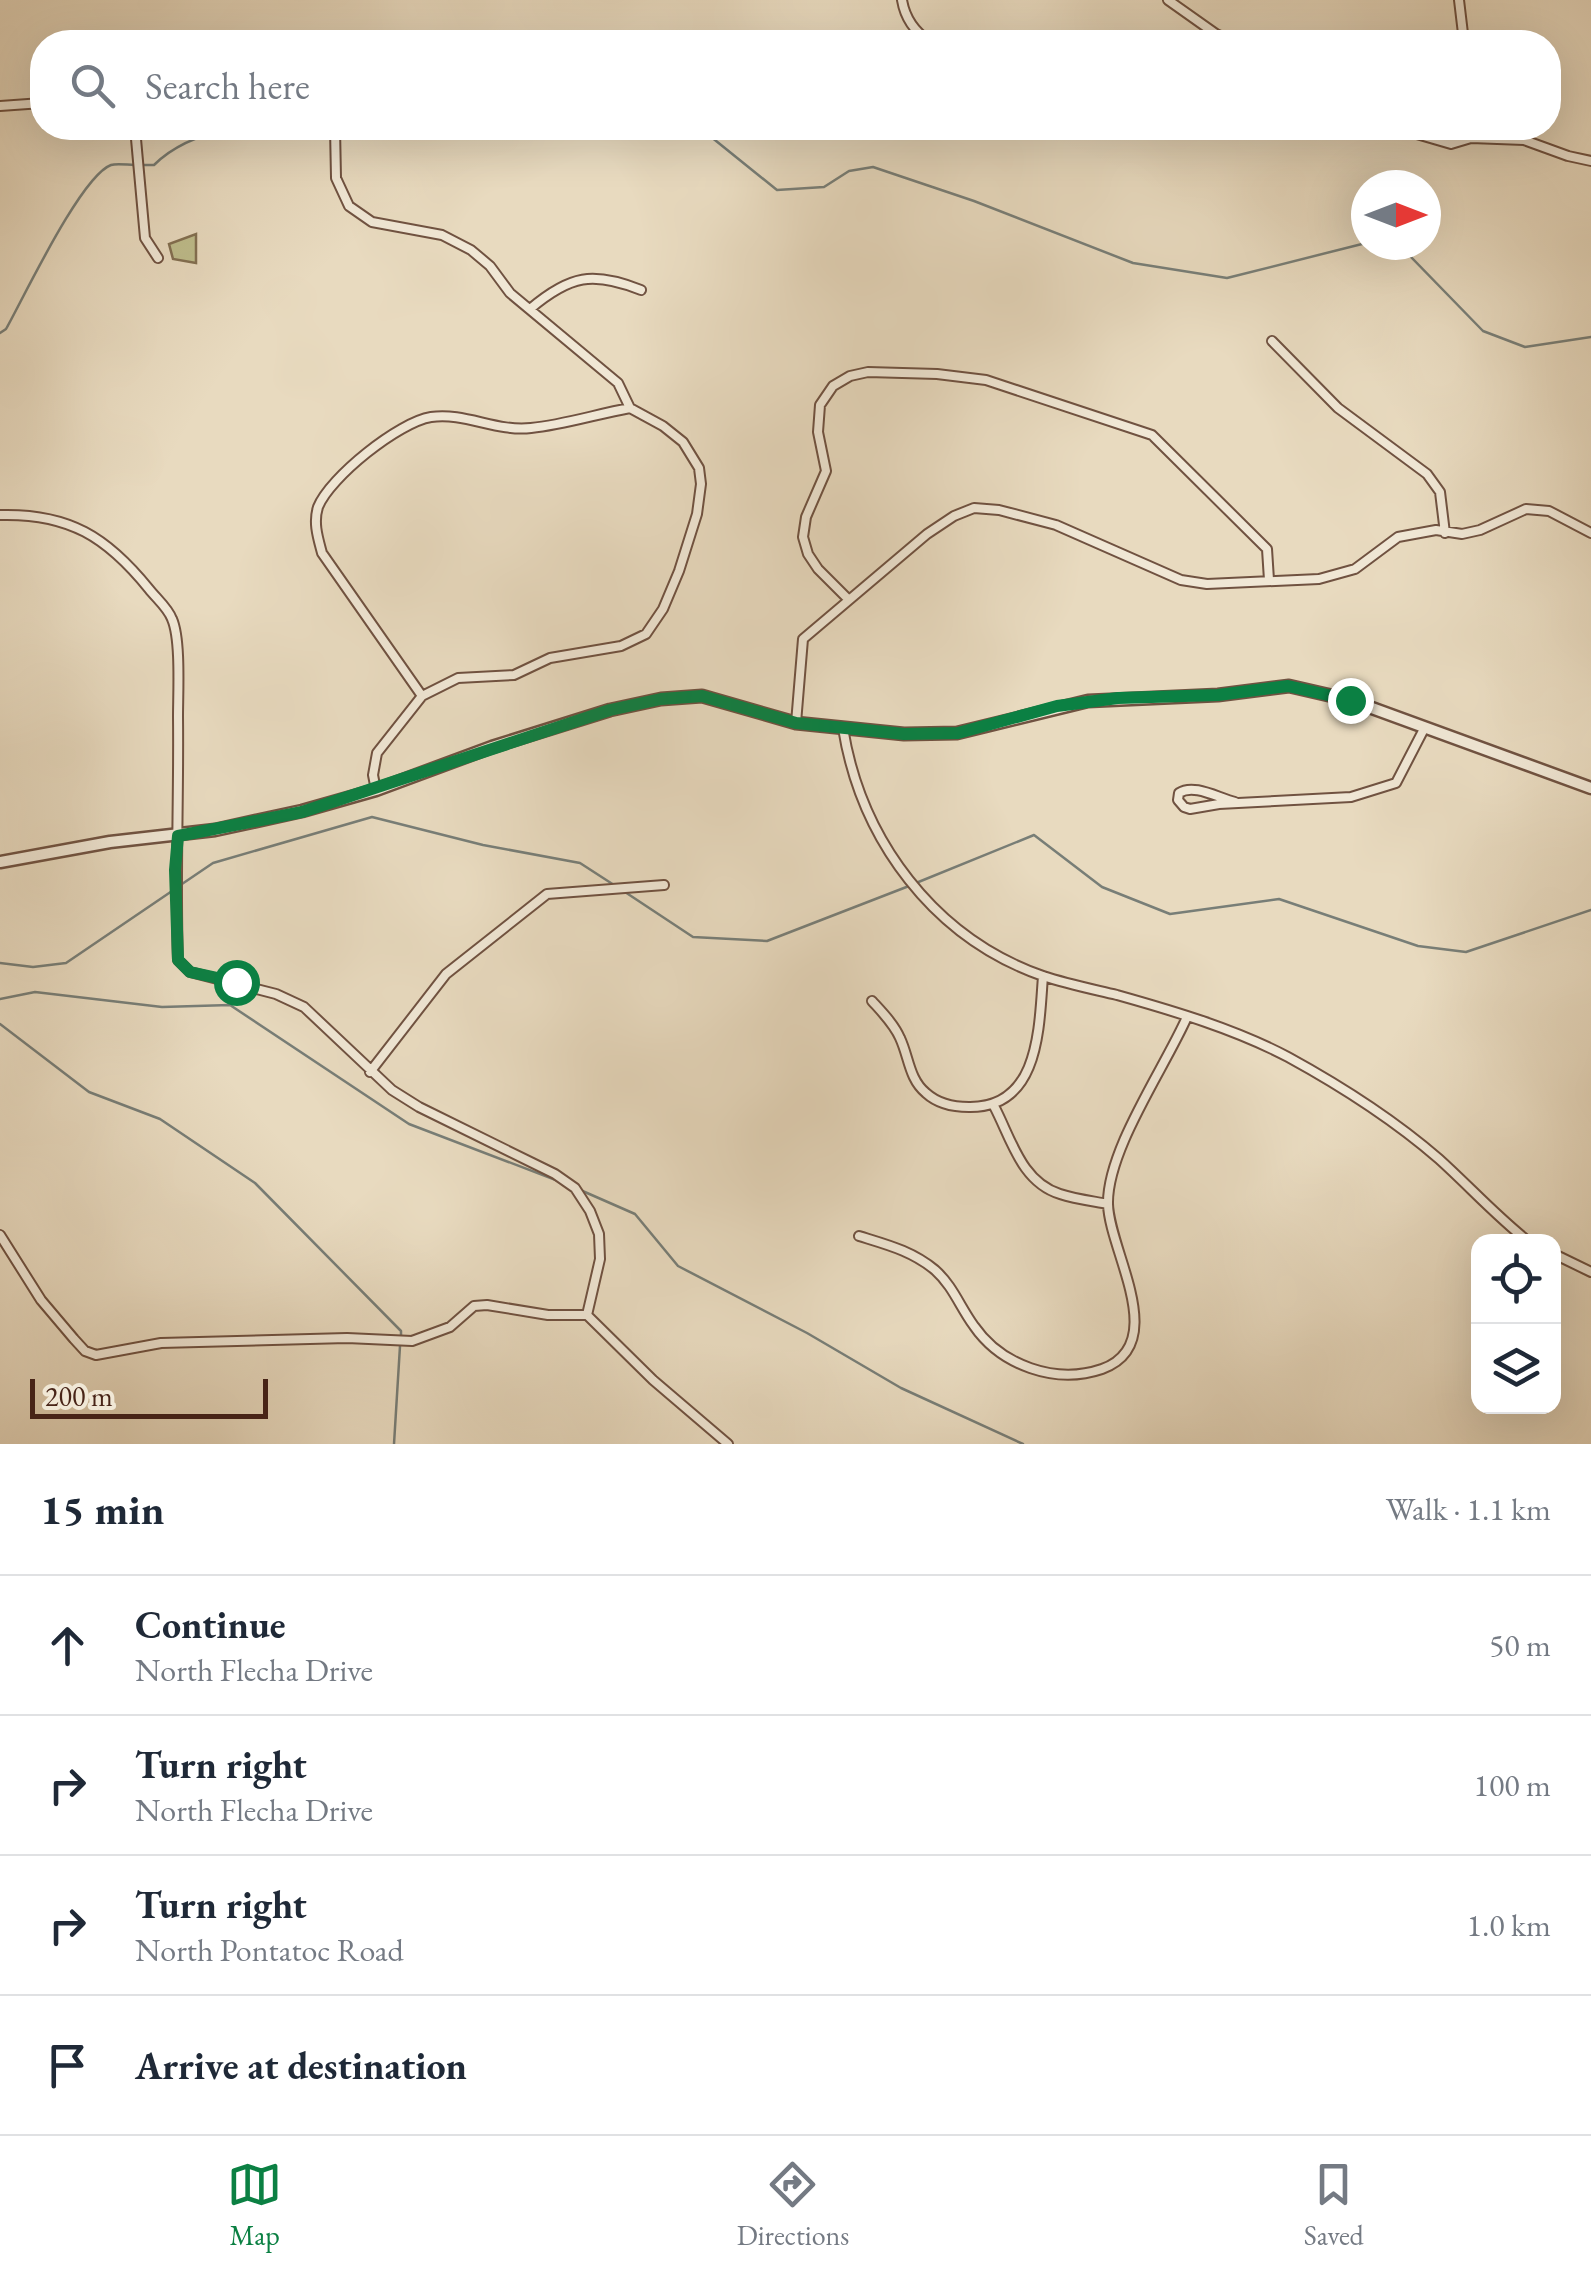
<!DOCTYPE html>
<meta charset="utf-8">
<style>
body{margin:0;font-family:"EB Garamond",serif;background:#f2f2f3;color:#1f2937}
.controls{position:absolute;right:30px;bottom:30px;display:grid;overflow:hidden;border-radius:20px;box-shadow:0 10px 40px #0002}
.controls button{width:90px;height:90px;display:grid;place-items:center;padding:0;border:0;border-bottom:2px solid #e0e1e3;background:#fff;color:#1f2937;font:50px sans-serif}
.compass{position:absolute;left:1351px;top:170px;width:90px;height:90px;border-radius:50%;background:#fff;box-shadow:0 10px 40px #0002;rotate:90deg}
.scale{position:absolute;left:30px;bottom:25px;width:238px;box-sizing:border-box;padding-left:10px;border:5px solid #482417;border-top:0;font-size:28px;line-height:35px;white-space:nowrap;color:#482417;-webkit-text-stroke:8px #f0e7d5;paint-order:stroke}
.stop{position:absolute;width:30px;height:30px;margin:-22px;border:8px solid #0b8043;border-radius:50%;background:#fff}
.stop.end{background:#0b8043;border-color:#fff;box-shadow:0 2px 10px #0008}
.list{margin:0;padding:0;list-style:none}
h2{display:flex;justify-content:space-between;align-items:center;height:130px;margin:0;padding:0 40px;font-size:42px}
h2 small{font-size:32px;font-weight:400;color:#747a83}
.list li{display:grid;grid-template-columns:65px 1fr auto;gap:30px;align-items:center;box-sizing:border-box;height:140px;padding:0 40px;border-top:2px solid #e0e1e3}
.list b{display:block;font-size:38px;white-space:nowrap}
.list p{margin:0;font-size:32px;white-space:nowrap;color:#747a83}
.list em{font-size:32px;font-style:normal;color:#747a83}
.icon{flex:none;width:55px;height:55px;fill:none;stroke:currentColor;stroke-width:2;stroke-linecap:round;stroke-linejoin:round}
.map{position:relative;flex:none;width:1591px;height:1444px;overflow:hidden}
.search{position:absolute;background:#fff;box-shadow:0 10px 40px #0002;left:30px;right:30px;top:30px;height:110px;display:flex;align-items:center;gap:25px;box-sizing:border-box;padding:0 35px;border-radius:40px;color:#747a83;font-size:38px}
.sheet{height:690px;background:#fff}
nav{display:flex;justify-content:space-around;align-items:center;box-sizing:border-box;height:140px;border-top:2px solid #e0e1e3;background:#fff;font-size:28px;color:#747a83}
nav a{display:grid;justify-items:center;gap:5px}
nav .on{color:#0b8043}
.map>svg:first-child{display:block}
</style>
<div class="map">
<svg width="1591" height="1444" viewBox="0 0 1591 1444">
<rect width="100%" height="100%" fill="#e8dabf"/>
<filter id="stains"><feTurbulence type="fractalNoise" baseFrequency=".002" numOctaves="4"/><feColorMatrix values="0 0 0 0 .2 0 0 0 0 .09 0 0 0 0 .02 0 0 0 .5 -.17"/></filter>
<radialGradient id="worn" r=".72"><stop offset=".6" stop-color="#630" stop-opacity="0"/><stop offset="1" stop-color="#630" stop-opacity=".3"/></radialGradient>
<path fill="#bebd8c" stroke="#837052" stroke-width="2.5" d="M 196,234 L 196,263 L 173,259 L 169,244 Z"/>
<g fill="none" stroke-linecap="round" stroke-linejoin="round">
<path stroke="#787e77" stroke-width="2.5" d="M 684,128 L 705,132 L 777,190 L 824,187 L 849,171 L 873,167 L 974,201 L 1133,263 L 1227,278 L 1366,243
M 142,165 L 154,165 C 175,144 203,134 231,128
M 1395,245 L 1408,254 L 1483,331 L 1525,347 L 1591,337
M 0,333 L 6,329 C 24,297 81,176 111,165 C 117,163 128,165 134,165
M 916,883 L 1034,835 L 1102,887 L 1170,914 L 1279,899 L 1418,946 L 1466,952 L 1591,910
M 182,884 L 213,863 L 372,817 L 483,845 L 580,863 L 614,885
M 625,892 L 693,937 L 767,941 L 909,886
M 0,963 L 33,967 L 66,963 L 175,889
M 0,999 L 35,992 L 162,1007 L 230,1005 L 409,1124 L 561,1182
M 0,1024 L 89,1092 L 160,1119 L 255,1183 L 401,1331 L 401,1338
M 578,1189 L 635,1214 L 678,1266 L 807,1333 L 901,1388 L 1023,1444
M 394,1444 L 400,1346"/>
<g stroke="#705241" stroke-width="12">
<path id="minor" d="M 902,0 C 905,18 915,32 930,42
M 1168,0 L 1216,34 L 1233,42
M 1459,0 L 1464,42
M 303,42 L 310,42
M 0,106 L 42,103
M 135,128 L 145,238 L 158,258
M 335,128 L 336,178 L 349,206 L 372,222 L 442,235 L 471,250 L 490,266 L 510,293 L 618,383 L 630,408 L 663,426 L 683,442 L 699,468 L 701,484 L 697,514 L 679,571 L 663,609 L 646,634 L 621,646 L 550,658 L 514,675 L 458,678 L 422,696 L 377,753 L 373,775 L 376,790
M 1396,128 L 1451,144 L 1471,138 L 1524,140 L 1568,156 L 1591,161
M 530,309 C 570,275 593,271 641,290
M 1272,341 L 1338,408 L 1427,474 L 1440,492 L 1445,533
M 0,515 C 69,513 107,537 149,589 C 156,598 168,608 172,619 C 181,639 178,693 178,717 C 179,798 175,879 178,960 L 190,972 L 276,994 L 304,1007 L 392,1090 L 419,1107 L 555,1174 L 575,1188 L 590,1211 L 599,1234 L 600,1259 L 587,1315 L 548,1315 L 487,1305 L 474,1306 L 450,1327 L 412,1341 L 347,1338 L 161,1343 L 96,1355 L 85,1351 L 74,1339 L 41,1300 L 0,1235
M 848,599 L 818,569 L 808,554 L 803,537 L 806,517 L 826,471 L 818,432 L 820,405 L 833,386 L 850,376 L 868,372 L 937,374 L 986,380 L 1152,435 L 1267,549 L 1269,580
M 422,696 L 322,553 C 318,538 313,523 318,507 C 330,477 399,422 431,417 C 465,412 496,432 531,428 C 563,425 597,414 630,408
M 796,723 L 803,639 L 927,534 L 954,516 L 974,508 L 999,510 L 1056,525 L 1181,580 L 1207,584 L 1319,579 L 1355,569 L 1398,537 L 1436,530 L 1462,534 L 1480,530 L 1526,509 L 1549,511 L 1591,533
M 843,728 C 861,840 934,938 1043,976 C 1067,984 1092,989 1117,995 C 1174,1011 1235,1029 1288,1057 C 1341,1086 1394,1120 1439,1159 C 1470,1187 1496,1216 1529,1242
M 1235,802 C 1218,798 1194,783 1179,793 L 1178,800 L 1184,807 L 1190,809 L 1219,804 L 1351,797 L 1396,783 L 1425,727
M 872,1001 C 882,1012 894,1024 900,1038 C 909,1057 909,1079 926,1093 C 938,1104 954,1107 969,1107 C 1040,1108 1039,1027 1043,976
M 370,1072 L 446,974 L 547,894 L 664,885
M 994,1106 C 1011,1138 1021,1182 1060,1194 C 1075,1199 1092,1201 1108,1204
M 859,1236 C 888,1245 912,1251 935,1270 C 953,1286 960,1307 974,1326 C 1001,1365 1055,1385 1102,1369 C 1171,1344 1109,1251 1108,1204 C 1107,1150 1164,1069 1187,1017
M 1554,1254 L 1591,1272
M 587,1315 L 653,1380 L 728,1444"/>
</g>
<g stroke="#705241" stroke-width="15">
<path id="tertiary" d="M 0,862 L 110,842 L 215,830 L 302,811 L 376,790 L 492,747 L 610,710 L 661,699 L 702,696 L 796,723 L 904,734 L 957,733 L 1088,701 L 1218,695 L 1289,686 L 1350,700 L 1591,788"/>
</g>
<use href="#minor" stroke="#f0e7d5" stroke-width="8"/>
<use href="#tertiary" stroke="#f0e7d5" stroke-width="10"/>
</g>
<g fill="none" stroke-linecap="round" stroke-linejoin="round">
<path stroke="#0b8043" stroke-width="12" d="M 236,982 L 190,972 L 178,960 L 175,870 L 178,836 L 302,812 L 610,710 L 661,699 L 702,696 L 796,723 L 904,734 L 958,733 L 1057,706 L 1118,698 L 1218,695 L 1288,686 L 1350,700"/>
</g>
<rect width="100%" height="100%" filter="url(#stains)"/>
<rect width="100%" height="100%" fill="url(#worn)"/>
</svg>
<div class="controls">
<button><svg class="icon" aria-label="locate" viewBox="0 0 24 24"><circle cx="12" cy="12" r="6"/><path d="M12 2v4M12 18v4M2 12h4M18 12h4"/></svg></button>
<button><svg class="icon" aria-label="layers" viewBox="0 0 24 24"><path d="M12 4l9 5-9 5-9-5zM3 14l9 5 9-5"/></svg></button>
</div>
<svg class="compass" viewBox="-18 -18 36 36"><path d="M0-13l5 13h-10z" fill="#e53935"/><path d="M0 13l5-13h-10z" fill="#747a83"/></svg>
<div class="scale">200 m</div>
<div class="stop" style="left:236px;top:982px"></div>
<div class="stop end" style="left:1350px;top:700px"></div>
<div class="search"><svg class="icon" aria-label="search" viewBox="0 0 24 24"><circle cx="10" cy="10" r="6"/><path d="M15 15l6 6"/></svg>Search here</div>
</div>
<section class="sheet">
<h2>15 min<small>Walk · 1.1 km</small></h2>
<ul class="list">
<li><svg class="icon" aria-label="ahead" viewBox="0 0 24 24"><path d="M12 20V5M6 11l6-6 6 6"/></svg><div><b>Continue</b><p>North Flecha Drive</p></div><em>50 m</em></li>
<li><svg class="icon" aria-label="right" viewBox="0 0 24 24"><path d="M7 20v-9h11M14 6l5 5-5 5"/></svg><div><b>Turn right</b><p>North Flecha Drive</p></div><em>100 m</em></li>
<li><svg class="icon" aria-label="right" viewBox="0 0 24 24"><path d="M7 20v-9h11M14 6l5 5-5 5"/></svg><div><b>Turn right</b><p>North Pontatoc Road</p></div><em>1.0 km</em></li>
<li><svg class="icon" aria-label="arrive" viewBox="0 0 24 24"><path d="M6 21V4h12l-3 4 3 4H6"/></svg><div><b>Arrive at destination</b></div></li>
</ul>
</section>
<nav>
<a class="on"><svg class="icon" aria-label="map" viewBox="0 0 24 24"><path d="M3 6l6-2 6 2 6-2v14l-6 2-6-2-6 2zM9 4v14M15 6v14"/></svg>Map</a>
<a><svg class="icon" aria-label="directions" viewBox="0 0 24 24"><path d="M12 3l9 9-9 9-9-9zM9 14v-3h6M13 9l2 2-2 2"/></svg>Directions</a>
<a><svg class="icon" aria-label="saved" viewBox="0 0 24 24"><path d="M7 4h10v16l-5-4-5 4z"/></svg>Saved</a>
</nav>
